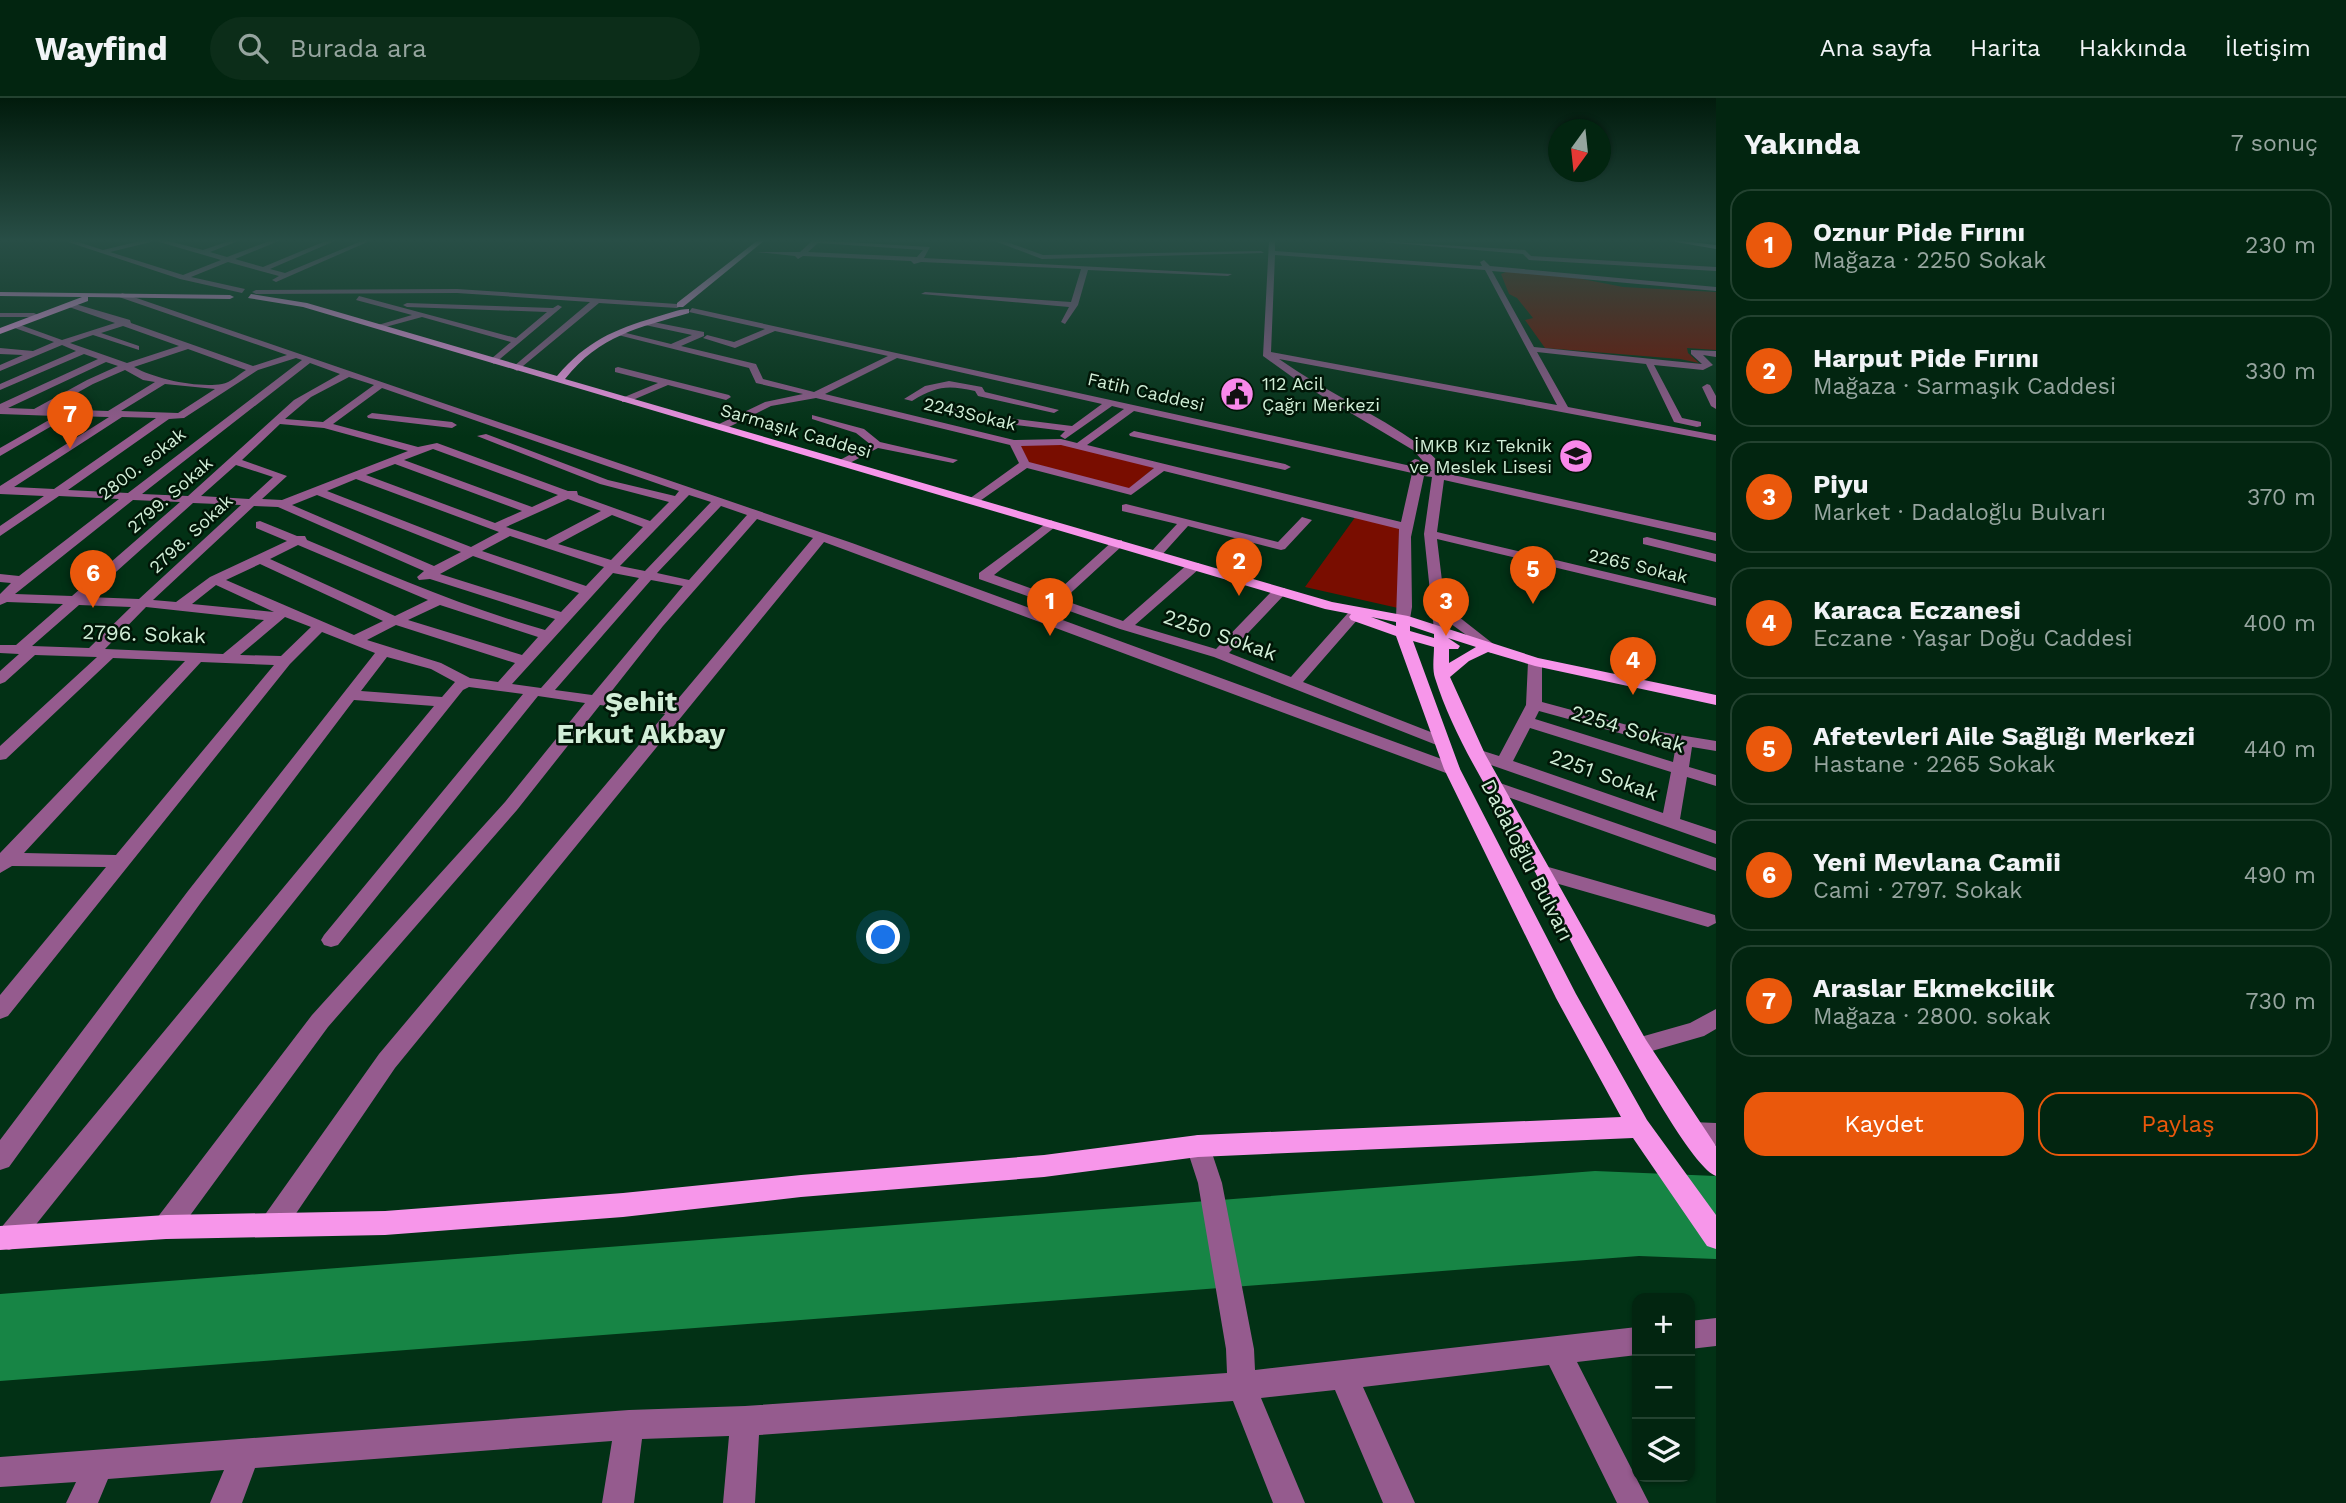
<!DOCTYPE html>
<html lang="tr">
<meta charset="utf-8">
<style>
body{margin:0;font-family:"Work Sans",sans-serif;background:#0c2d19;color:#f1f3f6}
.controls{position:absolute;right:21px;bottom:21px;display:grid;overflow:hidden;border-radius:14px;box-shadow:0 2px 5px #0004}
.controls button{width:63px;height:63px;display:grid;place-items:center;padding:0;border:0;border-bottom:2px solid #234230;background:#022510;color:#f1f3f6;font:35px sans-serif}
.compass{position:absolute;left:1548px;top:21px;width:63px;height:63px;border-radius:50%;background:#022510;box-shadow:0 2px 5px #0004;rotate:195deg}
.you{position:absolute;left:884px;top:840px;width:24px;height:24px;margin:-18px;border:5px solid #fff;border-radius:50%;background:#1a73e8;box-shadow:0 0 0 10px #1a73e833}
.badge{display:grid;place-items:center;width:46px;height:46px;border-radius:50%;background:#ea580c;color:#fff;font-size:23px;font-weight:700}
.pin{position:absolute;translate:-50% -58px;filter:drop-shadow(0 2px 4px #0008)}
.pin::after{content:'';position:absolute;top:37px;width:24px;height:21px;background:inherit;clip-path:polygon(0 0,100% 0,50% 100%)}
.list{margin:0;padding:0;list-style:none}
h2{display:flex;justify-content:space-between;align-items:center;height:91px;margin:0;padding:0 28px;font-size:30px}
h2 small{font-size:23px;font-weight:400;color:#96a59f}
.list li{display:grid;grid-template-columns:46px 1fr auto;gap:21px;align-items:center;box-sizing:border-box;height:112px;margin:0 14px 14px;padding:0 14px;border:2px solid #234230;border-radius:21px}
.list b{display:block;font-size:26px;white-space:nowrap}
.list p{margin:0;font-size:23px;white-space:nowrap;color:#96a59f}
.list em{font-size:23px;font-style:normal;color:#96a59f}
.actions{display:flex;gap:14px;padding:21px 28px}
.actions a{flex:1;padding:16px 0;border:2px solid #ea580c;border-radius:21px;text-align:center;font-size:24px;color:#ea580c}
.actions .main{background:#ea580c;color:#fff}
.icon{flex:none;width:38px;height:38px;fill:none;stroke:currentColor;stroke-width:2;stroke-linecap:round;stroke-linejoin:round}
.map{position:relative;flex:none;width:1716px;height:1405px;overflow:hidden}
header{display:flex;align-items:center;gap:42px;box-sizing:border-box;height:98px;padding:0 35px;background:#022510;border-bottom:2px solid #234230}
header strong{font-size:33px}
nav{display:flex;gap:38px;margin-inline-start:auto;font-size:24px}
.search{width:490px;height:63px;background:#0c2d19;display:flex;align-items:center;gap:18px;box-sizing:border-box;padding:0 24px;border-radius:38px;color:#96a59f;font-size:26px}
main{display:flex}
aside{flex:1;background:#022510}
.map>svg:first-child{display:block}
</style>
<header>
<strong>Wayfind</strong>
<div class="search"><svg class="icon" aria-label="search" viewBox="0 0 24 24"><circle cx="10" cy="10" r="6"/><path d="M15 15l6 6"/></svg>Burada ara</div>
<nav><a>Ana sayfa</a><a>Harita</a><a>Hakkında</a><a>İletişim</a></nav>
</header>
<main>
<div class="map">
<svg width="1716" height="1405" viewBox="0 0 1716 1405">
<rect width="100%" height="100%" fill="#023115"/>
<path fill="#790d00" d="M 1508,173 L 1572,179 L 1623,189 L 1716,194 L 1716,252 L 1687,250 L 1688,255 L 1699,265 L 1680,261 L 1545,250 L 1525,222 L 1533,220 L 1517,200 L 1509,196 L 1501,176 Z
M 1058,345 L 1155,369 L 1129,391 L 1030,366 L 1018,348 Z
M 1356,418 L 1399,430 L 1398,510 L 1305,489 Z"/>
<path fill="#178545" d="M 1595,1073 L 1716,1078 L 1716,1161 L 1639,1158 L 0,1283 L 0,1196 Z"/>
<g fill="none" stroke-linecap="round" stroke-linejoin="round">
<path fill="#955b8e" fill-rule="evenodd" d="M 62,142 L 72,142 L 103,152 L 144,142 L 165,142 L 203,152 L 232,142 L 241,142 L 210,154 L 227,159 L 272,142 L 281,142 L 235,161 L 263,169 L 328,142 L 337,142 L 270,171 L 285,175 L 364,142 L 372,142 L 276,184 L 272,182 L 279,178 L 228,164 L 191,179 L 245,191 L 242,195 L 180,181 ZM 155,143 L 156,143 L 221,162 L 183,177 L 110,154 Z
M 813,142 L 930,149 L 924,160 L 1232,176 L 1228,178 L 1088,172 L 1078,207 L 1065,226 L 1061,224 L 1069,209 L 921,196 L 925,194 L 1071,204 L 1081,171 L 921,164 L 914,166 L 911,163 L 803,158 L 798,161 L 795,158 L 756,154 L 800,154 ZM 818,145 L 923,152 L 917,159 L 808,154 Z
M 992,142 L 1001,142 L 1043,157 L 1261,153 L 1264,155 L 1042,161 Z
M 1269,142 L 1275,142 L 1275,153 L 1482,168 L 1480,164 L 1484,162 L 1490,168 L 1716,189 L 1716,193 L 1492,173 L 1534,249 L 1702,266 L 1691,256 L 1691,252 L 1716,253 L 1716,259 L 1703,257 L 1713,267 L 1703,272 L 1654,267 L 1682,320 L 1701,324 L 1701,328 L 1697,329 L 1674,324 L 1646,266 L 1537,254 L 1568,309 L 1716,337 L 1716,343 L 1279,261 C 1324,293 1375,315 1420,347 C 1428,353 1442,365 1444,375 L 1716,435 L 1716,443 L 1444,382 L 1437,434 L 1716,500 L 1716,508 L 1437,441 L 1445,508 L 1496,548 L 1498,551 L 1496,554 L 1491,555 L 1447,523 L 1446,535 L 1441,536 L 1434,532 L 1424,436 L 1432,379 L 1424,378 L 1411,439 L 1412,509 L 1410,521 L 1403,525 L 1396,521 L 1399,431 L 1164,373 L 1131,397 L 1027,370 L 977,405 L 969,405 L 969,401 L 1019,365 L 1010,347 L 816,300 L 771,308 L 725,331 L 717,331 L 717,327 L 765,304 L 803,296 L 756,285 L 749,270 L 614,236 L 618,233 L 671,246 L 692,237 L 645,227 L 648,223 L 704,234 L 704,238 L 681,248 L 756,266 L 763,281 L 814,294 L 888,258 L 775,233 L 735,250 L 703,240 L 707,237 L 734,244 L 765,231 L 689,214 L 692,210 L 1411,368 L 1410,364 L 1415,361 L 1419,362 L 1423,371 L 1432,373 L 1413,352 L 1302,286 L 1263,258 ZM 1275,157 L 1485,172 L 1557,307 L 1271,254 ZM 897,260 L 1102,306 L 1072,328 L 1008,320 L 950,307 L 945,310 L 1008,326 L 1065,333 L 1060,338 L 1065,341 L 1112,308 L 1124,311 L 1077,345 L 1061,341 L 1014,342 L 825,296 ZM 1134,313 L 1412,375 L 1401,424 L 1087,347 ZM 1061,347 L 1154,370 L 1129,390 L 1029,364 L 1021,348 Z
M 1359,142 L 1525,152 L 1531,158 L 1716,169 L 1716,173 L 1529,162 L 1523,156 Z
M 457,191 L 677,206 L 681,208 L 677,210 L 599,205 L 517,273 L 512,270 L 514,268 L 590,204 L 457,195 L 256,196 L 252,194 L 256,192 Z
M 122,195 L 852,445 L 1458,667 L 1460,671 L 1458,675 L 1446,675 L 824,444 L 395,970 L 282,1136 L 273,1139 L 264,1136 L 260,1127 L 264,1118 L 379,956 L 665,616 L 600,607 L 517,712 L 328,929 L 175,1138 L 166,1141 L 157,1138 L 153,1129 L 157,1120 L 312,917 L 505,704 L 585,605 L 538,598 L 338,847 L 331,849 L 324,847 L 321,842 L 324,837 L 523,596 L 469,589 L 463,592 L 18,1149 L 9,1152 L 0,1149 L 0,1131 L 434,608 L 354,602 L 202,803 L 9,1069 L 0,1072 L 0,1042 L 188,793 L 375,555 L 322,534 L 290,566 L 8,918 L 0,921 L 0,897 L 106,769 L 12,768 L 0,775 L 0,755 L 185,563 L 113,560 L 6,661 L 0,662 L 0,648 L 97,559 L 35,557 L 5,584 L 0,586 L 0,573 L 19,556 L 0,555 L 0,547 L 16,547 L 63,506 L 7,504 L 0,507 L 0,496 L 11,485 L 0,484 L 0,476 L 19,478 L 119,401 L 59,398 L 0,438 L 0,428 L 44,398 L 0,396 L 0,388 L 109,319 L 69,318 L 0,358 L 0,350 L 56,318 L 0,316 L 0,306 L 98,261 L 84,256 L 0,292 L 0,286 L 76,253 L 62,247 L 0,273 L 0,267 L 23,257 L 0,256 L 0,250 L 33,253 L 54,244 L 12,229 L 15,225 L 62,242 L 115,225 L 69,209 L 72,205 L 130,222 L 131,225 L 253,268 L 287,257 L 119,199 ZM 123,228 L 179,248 L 127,265 L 70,245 L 93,237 L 139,252 L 139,248 L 101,235 ZM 188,251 L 246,272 C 239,276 230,285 222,286 C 197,290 155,281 134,269 ZM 296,260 L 302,262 L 128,395 L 68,392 L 169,321 L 184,320 L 258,272 ZM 106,264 L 118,268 L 87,282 L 34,311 L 8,310 ZM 310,265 L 340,276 L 294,302 L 188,398 L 142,396 ZM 125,272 L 143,282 L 155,284 L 108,313 L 48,311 L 93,286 ZM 349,279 L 374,287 L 323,324 L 285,321 L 311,299 ZM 165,286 L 215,291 L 178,315 L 121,313 ZM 382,290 L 679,393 L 675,398 L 608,382 L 486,336 L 477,338 L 600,386 L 669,404 L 650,423 L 578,397 L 577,393 L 568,393 L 437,345 L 418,349 L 333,326 ZM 122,319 L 156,320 L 54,391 L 14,389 ZM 280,326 L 324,330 L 408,353 L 282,402 L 262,401 L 287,378 L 242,362 ZM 433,351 L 558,397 L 532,409 L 404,362 ZM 395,366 L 522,413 L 495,425 L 366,377 ZM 236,367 L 273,379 L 249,401 L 201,398 ZM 356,381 L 499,434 L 471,449 L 327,393 ZM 317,397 L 461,454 L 434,468 L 292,407 ZM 689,397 L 711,404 L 645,473 L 620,468 ZM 568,401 L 601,413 L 546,442 L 506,429 ZM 133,402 L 180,404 L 72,498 L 15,496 ZM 193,405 L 241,407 L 139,501 L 88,499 ZM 254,408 L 278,409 L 424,473 L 417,479 L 419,482 L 430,481 L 555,521 L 545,532 C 463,509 385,475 307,442 L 305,438 L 297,438 L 260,423 L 256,424 L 256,430 L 287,443 L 210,479 L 176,504 L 153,502 ZM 721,408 L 747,417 L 689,482 L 657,475 ZM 612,417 L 643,429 L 611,462 L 558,446 ZM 757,421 L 813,440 L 672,608 L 607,599 L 663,528 ZM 510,438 L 604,469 L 586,488 L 482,453 ZM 298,447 L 428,502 L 395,518 L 270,461 ZM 473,458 L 579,495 L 561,514 L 440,476 ZM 260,466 L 383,523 L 354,537 L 226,482 ZM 613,475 L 639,480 L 541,590 L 512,586 ZM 651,482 L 683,488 L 592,597 L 555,592 ZM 216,487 L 274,514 L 192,506 ZM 79,507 L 131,509 L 89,550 L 32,548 ZM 440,507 L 538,539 L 522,557 L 408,522 ZM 146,509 L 264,522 L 223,556 L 105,551 ZM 285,519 L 311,529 L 281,558 L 240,557 ZM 396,527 L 515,565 L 498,584 L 470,580 L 441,565 L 367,542 ZM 387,559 L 431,571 L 455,584 L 442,599 L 361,593 ZM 201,564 L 274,567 L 116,757 L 24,755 Z
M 359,198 L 516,240 L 547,214 L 407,209 L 403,207 L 407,205 L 553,210 L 558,207 L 562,209 L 494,266 L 489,263 L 491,261 L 511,244 L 422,219 L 378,231 L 378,227 L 412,217 L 356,202 Z
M 0,215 L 34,215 L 38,217 L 34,219 L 0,219 Z
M 618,269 L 729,297 L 731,299 L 726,302 L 668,287 L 628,304 L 622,304 L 622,300 L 658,285 L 615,274 L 615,270 Z
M 949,283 L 982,289 L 985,294 L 1059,312 L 1054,315 L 978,298 L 975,293 C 947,287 937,288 912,303 L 904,301 L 925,288 Z
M 1707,286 L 1710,287 L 1716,298 L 1716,311 L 1711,308 L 1702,289 Z
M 372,315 L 452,324 L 457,327 L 452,330 L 368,320 L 367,318 Z
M 812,317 L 864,331 L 880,344 L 958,362 L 953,365 L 878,350 L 846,367 L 838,367 L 838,363 L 870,346 L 856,335 L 812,321 Z
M 1134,333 L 1285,366 L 1291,369 L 1285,372 L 1130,338 L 1129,336 Z
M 1126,406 L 1278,444 L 1302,419 L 1312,422 L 1285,451 L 1281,452 L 1188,428 L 1160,459 L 1155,460 L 1149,456 L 1177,426 L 1122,413 L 1122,407 Z
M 1051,422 L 1057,426 L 1055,429 L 994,477 L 1052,498 L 1114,442 L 1122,442 L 1122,448 L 1063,502 L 1123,523 L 1189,465 L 1199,465 L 1199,471 L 1135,527 L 1216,551 L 1275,490 L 1285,490 L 1285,496 L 1229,555 L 1291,579 L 1348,515 L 1358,515 L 1358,521 L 1303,584 L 1446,640 L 1448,643 L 1440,648 L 1434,646 L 1214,559 L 1120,531 L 979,481 L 979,475 Z
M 1647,439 L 1716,456 L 1716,464 L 1643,446 L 1643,440 Z
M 1535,560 L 1542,564 L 1542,604 L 1642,631 L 1716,643 L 1716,653 L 1692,649 L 1689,669 L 1716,677 L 1716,688 L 1687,679 L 1680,721 L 1716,733 L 1716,746 L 1471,660 L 1469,656 L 1477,651 L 1499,658 L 1526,607 L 1528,564 ZM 1539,613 L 1641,641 L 1676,647 L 1673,664 L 1535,621 ZM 1530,630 L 1671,674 L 1663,715 L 1513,663 Z
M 1497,684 L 1716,760 L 1716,773 L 1491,693 L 1488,689 L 1491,685 Z
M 1545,768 L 1715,817 L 1716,825 L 1708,829 L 1538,780 L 1536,775 L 1538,770 Z
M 1716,911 L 1716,931 L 1704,938 L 1638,957 L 1630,954 L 1627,948 L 1630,942 L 1690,925 Z
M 1692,1024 L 1716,1025 L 1716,1047 L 1684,1041 L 1680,1034 L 1684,1027 Z
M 1198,1037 L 1207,1040 L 1222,1085 L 1254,1251 L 1255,1272 L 1637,1229 L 1637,1257 L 1577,1264 L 1649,1405 L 1617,1405 L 1549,1267 L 1363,1289 L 1415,1405 L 1383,1405 L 1335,1292 L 1261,1300 L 1305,1405 L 1273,1405 L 1233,1303 L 759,1337 L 755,1405 L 723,1405 L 729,1338 L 642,1341 L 634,1405 L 602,1405 L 612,1343 L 255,1370 L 242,1405 L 210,1405 L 224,1372 L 108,1381 L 98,1405 L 66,1405 L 76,1384 L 0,1389 L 0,1359 L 629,1312 L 745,1308 L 1227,1275 L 1226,1251 L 1198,1085 L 1186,1048 L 1189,1040 Z
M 1716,1220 L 1716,1248 L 1690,1251 L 1690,1223 Z"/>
<path fill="#f796ea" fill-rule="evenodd" d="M 758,142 L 765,142 L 683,209 L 677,209 L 677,205 Z
M 1673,142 L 1716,147 L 1716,151 L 1676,144 Z
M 0,194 L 230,197 L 234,199 L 230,201 L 88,199 L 88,203 L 0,236 L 0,230 L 82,199 L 0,198 Z
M 251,196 L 307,205 L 557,278 C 587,243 613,232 656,219 C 667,216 678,211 689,211 L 689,215 C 638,230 600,237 565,281 L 1332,504 L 1408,518 L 1538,560 L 1716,597 L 1716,607 L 1535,568 L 1488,554 L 1469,563 L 1450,579 L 1485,656 L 1646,942 L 1716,1048 L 1716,1078 C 1680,1065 1561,822 1535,774 C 1502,713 1456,647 1435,580 C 1432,571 1434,558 1434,549 L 1413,543 L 1460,671 L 1576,896 L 1647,1022 L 1716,1117 L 1716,1151 L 1707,1148 L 1633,1040 L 1198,1059 L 1044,1079 L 801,1099 L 623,1119 L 385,1137 L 166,1141 L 0,1152 L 0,1128 L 166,1117 L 385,1113 L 623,1095 L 801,1077 L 1044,1057 L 1198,1037 L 1621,1019 L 1556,900 L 1444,671 L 1396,538 L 1351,522 L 1349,519 L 1351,516 L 1325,511 L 303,209 L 248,200 ZM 1371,519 L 1396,524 L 1396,528 ZM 1410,528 L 1434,536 L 1434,540 L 1410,533 ZM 1448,540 L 1476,549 L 1449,565 L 1449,551 L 1458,551 L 1460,548 Z"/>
</g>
<linearGradient id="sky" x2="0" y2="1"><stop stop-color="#011b0c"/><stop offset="0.42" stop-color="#284e46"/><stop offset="1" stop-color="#284e46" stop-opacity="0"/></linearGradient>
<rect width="1716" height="339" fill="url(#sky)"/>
<defs>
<g id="civic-disc" transform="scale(1.75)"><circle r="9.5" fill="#f888ea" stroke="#011607"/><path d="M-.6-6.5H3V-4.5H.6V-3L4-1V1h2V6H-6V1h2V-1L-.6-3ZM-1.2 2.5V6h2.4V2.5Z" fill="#111"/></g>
<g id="school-disc" transform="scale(1.75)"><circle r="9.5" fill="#f888ea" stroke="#011607"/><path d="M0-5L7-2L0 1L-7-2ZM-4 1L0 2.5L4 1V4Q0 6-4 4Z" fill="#111"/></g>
</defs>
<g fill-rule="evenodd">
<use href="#civic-disc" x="1237" y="296"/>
<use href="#school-disc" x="1576" y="358"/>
</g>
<g text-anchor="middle" stroke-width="5" stroke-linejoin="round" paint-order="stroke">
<g font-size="18" fill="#d1eed7" stroke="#011607" text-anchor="start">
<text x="1262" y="292">112 Acil<tspan x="1262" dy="21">Çağrı Merkezi</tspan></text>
<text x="1552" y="354" text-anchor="end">İMKB Kız Teknik<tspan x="1552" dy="21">ve Meslek Lisesi</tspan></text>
</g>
<g font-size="18" fill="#d1eed7" stroke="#011607">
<text transform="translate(1146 294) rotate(13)" y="6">Fatih Caddesi</text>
<text transform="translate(970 316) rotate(13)" y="6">2243Sokak</text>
<text transform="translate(796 333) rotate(16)" y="6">Sarmaşık Caddesi</text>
<text transform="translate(142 366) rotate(-38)" y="6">2800. sokak</text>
<text transform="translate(170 397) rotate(-41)" y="6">2799. Sokak</text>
<text transform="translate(191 436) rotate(-43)" y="6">2798. Sokak</text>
<text transform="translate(1638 468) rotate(13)" y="6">2265 Sokak</text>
</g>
<g font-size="21" fill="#d1eed7" stroke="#011607">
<text transform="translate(144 536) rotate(2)" y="7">2796. Sokak</text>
<text transform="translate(1220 537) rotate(19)" y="7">2250 Sokak</text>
<text transform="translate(1628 631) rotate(17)" y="7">2254 Sokak</text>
<text transform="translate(1604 677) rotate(20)" y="7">2251 Sokak</text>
<text transform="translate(1527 762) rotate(63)" y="7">Dadaloğlu Bulvarı</text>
</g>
<g font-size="28" font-weight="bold" fill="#d1eed7" stroke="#011607">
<text x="641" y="613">Şehit<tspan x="641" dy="32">Erkut Akbay</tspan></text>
</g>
</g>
</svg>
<div class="controls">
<button>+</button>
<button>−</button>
<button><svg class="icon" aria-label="layers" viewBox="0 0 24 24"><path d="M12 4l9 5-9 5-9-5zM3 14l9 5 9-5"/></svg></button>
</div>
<svg class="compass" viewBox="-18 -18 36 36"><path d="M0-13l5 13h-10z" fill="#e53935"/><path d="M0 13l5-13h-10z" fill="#96a59f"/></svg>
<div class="you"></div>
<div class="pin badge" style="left:1050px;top:538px">1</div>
<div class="pin badge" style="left:1239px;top:498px">2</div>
<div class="pin badge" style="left:1446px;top:538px">3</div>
<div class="pin badge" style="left:1633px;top:597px">4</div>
<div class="pin badge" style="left:1533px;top:506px">5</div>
<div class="pin badge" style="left:93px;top:510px">6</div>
<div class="pin badge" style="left:70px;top:351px">7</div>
</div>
<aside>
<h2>Yakında<small>7 sonuç</small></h2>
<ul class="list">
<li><span class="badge">1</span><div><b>Oznur Pide Fırını</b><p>Mağaza · 2250 Sokak</p></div><em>230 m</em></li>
<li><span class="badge">2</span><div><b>Harput Pide Fırını</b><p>Mağaza · Sarmaşık Caddesi</p></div><em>330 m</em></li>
<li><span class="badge">3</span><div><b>Piyu</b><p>Market · Dadaloğlu Bulvarı</p></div><em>370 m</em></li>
<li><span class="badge">4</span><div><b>Karaca Eczanesi</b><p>Eczane · Yaşar Doğu Caddesi</p></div><em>400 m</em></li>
<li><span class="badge">5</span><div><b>Afetevleri Aile Sağlığı Merkezi</b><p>Hastane · 2265 Sokak</p></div><em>440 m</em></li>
<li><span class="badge">6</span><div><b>Yeni Mevlana Camii</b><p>Cami · 2797. Sokak</p></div><em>490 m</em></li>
<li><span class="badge">7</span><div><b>Araslar Ekmekcilik</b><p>Mağaza · 2800. sokak</p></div><em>730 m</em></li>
</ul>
<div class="actions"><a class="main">Kaydet</a><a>Paylaş</a></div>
</aside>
</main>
